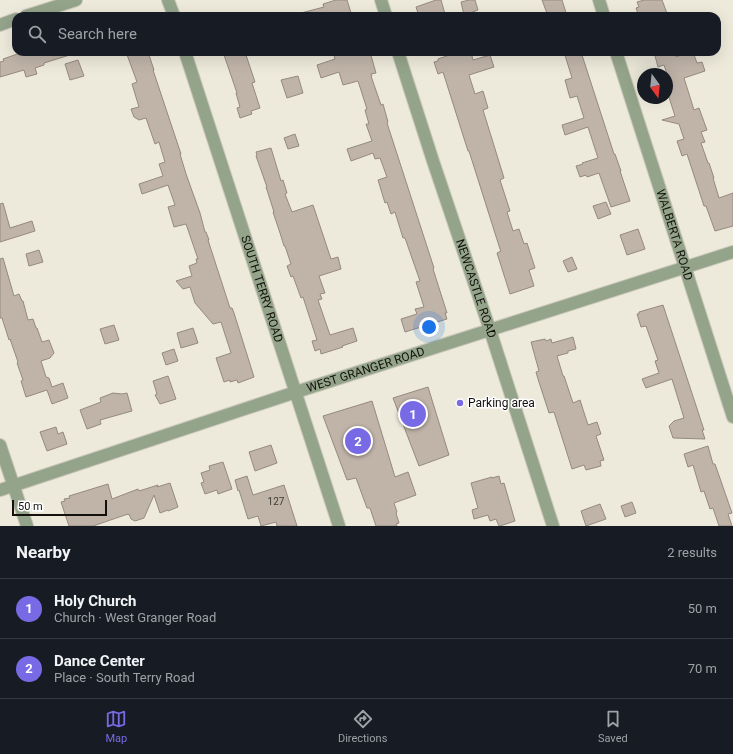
<!DOCTYPE html>
<meta charset="utf-8">
<style>
body{margin:0;font-family:Roboto,sans-serif;background:#242831;color:#f1f3f6}
.compass{position:absolute;left:637px;top:68px;width:36px;height:36px;border-radius:50%;background:#171b24;box-shadow:0 4px 16px #0002;rotate:165deg}
.scale{position:absolute;left:12px;bottom:10px;width:95px;box-sizing:border-box;padding-left:4px;border:2px solid #12110c;border-top:0;font-size:11px;line-height:14px;white-space:nowrap;color:#12110c;-webkit-text-stroke:3px #fff;paint-order:stroke}
.you{position:absolute;left:429px;top:327px;width:14px;height:14px;margin:-10px;border:3px solid #fff;border-radius:50%;background:#1a73e8;box-shadow:0 0 0 6px #1a73e833}
.badge{display:grid;place-items:center;width:26px;height:26px;border-radius:50%;background:#786ae5;color:#fff;font-size:13px;font-weight:700}
.pin{position:absolute;translate:-50% -50%;border:2px solid #fff;box-shadow:0 1px 4px #0006}
.list{margin:0;padding:0;list-style:none}
h2{display:flex;justify-content:space-between;align-items:center;height:52px;margin:0;padding:0 16px;font-size:17px}
h2 small{font-size:13px;font-weight:400;color:#9ea1a6}
.list li{display:grid;grid-template-columns:26px 1fr auto;gap:12px;align-items:center;box-sizing:border-box;height:60px;padding:0 16px;border-top:1px solid #363941}
.list b{display:block;font-size:15px;white-space:nowrap}
.list p{margin:0;font-size:13px;white-space:nowrap;color:#9ea1a6}
.list em{font-size:13px;font-style:normal;color:#9ea1a6}
.icon{flex:none;width:22px;height:22px;fill:none;stroke:currentColor;stroke-width:2;stroke-linecap:round;stroke-linejoin:round}
.map{position:relative;flex:none;width:733px;height:526px;overflow:hidden}
.search{position:absolute;background:#171b24;box-shadow:0 4px 16px #0002;left:12px;right:12px;top:12px;height:44px;display:flex;align-items:center;gap:10px;box-sizing:border-box;padding:0 14px;border-radius:12px;color:#9ea1a6;font-size:15px}
.sheet{height:172px;background:#171b24}
nav{display:flex;justify-content:space-around;align-items:center;box-sizing:border-box;height:56px;border-top:1px solid #363941;background:#171b24;font-size:11px;color:#9ea1a6}
nav a{display:grid;justify-items:center;gap:2px}
nav .on{color:#786ae5}
.map>svg:first-child{display:block}
</style>
<div class="map">
<svg width="733" height="526" viewBox="0 0 733 526">
<rect width="100%" height="100%" fill="#edeadb"/>
<path fill="#c0b4a9" stroke="#968a80" d="M 336,0 L 347,0 L 352,16 L 302,16 L 301,13 L 324,7 L 323,4 Z
M 436,0 L 441,0 L 445,14 L 438,16 L 419,16 L 416,7 Z
M 469,0 L 475,0 L 478,10 L 464,15 L 461,2 Z
M 542,0 L 562,0 L 567,16 L 548,16 Z
M 644,0 L 662,0 L 668,16 L 639,16 L 636,8 L 639,7 L 637,2 Z
M 23,52 L 73,52 L 73,54 L 44,63 L 44,65 L 35,68 L 37,74 L 26,77 L 24,70 L 0,77 L 0,62 L 4,61 L 3,59 L 6,58 Z
M 126,52 L 148,52 L 154,70 L 153,70 L 181,154 L 180,154 L 186,174 L 200,213 L 205,232 L 206,232 L 209,240 L 208,240 L 230,308 L 232,308 L 234,313 L 254,377 L 238,383 L 237,380 L 230,382 L 230,380 L 224,382 L 216,358 L 231,353 L 221,322 L 213,324 L 195,303 L 190,287 L 183,289 L 176,281 L 192,276 L 189,266 L 197,263 L 196,259 L 198,259 L 186,224 L 174,227 L 168,207 L 175,205 L 168,185 L 142,194 L 139,184 L 163,176 L 159,164 L 165,162 L 159,142 L 155,144 L 146,118 L 139,120 L 134,117 L 131,109 L 139,107 L 132,84 L 137,82 Z
M 223,52 L 245,52 L 255,82 L 252,83 L 260,108 L 251,111 L 252,114 L 240,118 L 237,108 L 240,107 L 236,93 L 237,93 Z
M 333,52 L 370,52 L 376,73 L 371,74 L 372,76 L 371,76 L 381,105 L 383,104 L 388,122 L 387,123 L 434,268 L 433,269 L 447,313 L 445,313 L 447,319 L 405,332 L 401,319 L 417,314 L 415,309 L 424,307 L 416,282 L 420,281 L 405,238 L 403,238 L 395,212 L 391,214 L 387,202 L 385,203 L 378,180 L 387,177 L 380,158 L 375,159 L 373,153 L 351,161 L 347,149 L 372,141 L 366,124 L 369,124 L 365,110 L 367,109 L 358,81 L 343,85 L 339,72 L 321,78 L 317,65 L 335,59 Z
M 458,52 L 471,52 L 473,60 L 490,55 L 494,67 L 469,75 L 475,94 L 483,91 L 488,108 L 483,110 L 504,178 L 500,180 L 510,211 L 507,212 L 513,231 L 519,229 L 524,244 L 527,243 L 535,268 L 529,270 L 534,286 L 510,294 L 497,253 L 501,251 L 500,249 L 469,151 L 468,151 L 443,72 L 438,74 L 434,62 L 438,61 L 438,59 Z
M 564,52 L 581,52 L 614,154 L 615,154 L 621,171 L 620,171 L 630,201 L 611,207 L 599,173 L 587,177 L 586,175 L 580,177 L 576,166 L 583,164 L 582,163 L 598,158 L 588,127 L 565,135 L 562,125 L 584,118 L 577,96 L 570,98 L 565,80 L 572,78 Z
M 654,52 L 674,52 L 676,57 L 689,52 L 693,52 L 697,63 L 702,62 L 705,71 L 684,78 L 694,110 L 699,108 L 707,130 L 701,132 L 705,142 L 701,143 L 708,163 L 709,163 L 714,178 L 713,178 L 719,198 L 733,193 L 733,226 L 715,231 L 706,206 L 704,206 L 687,154 L 682,156 L 677,141 L 684,139 L 679,124 L 662,120 L 675,116 L 667,91 L 667,74 L 664,65 L 658,67 Z
M 78,60 L 84,76 L 70,80 L 65,64 Z
M 298,76 L 303,93 L 287,98 L 281,80 Z
M 295,134 L 299,146 L 288,149 L 284,138 Z
M 271,148 L 281,181 L 283,180 L 287,193 L 285,194 L 292,212 L 313,205 L 331,259 L 338,257 L 341,269 L 319,276 L 325,293 L 320,294 L 322,299 L 318,300 L 330,335 L 353,328 L 357,341 L 342,346 L 343,347 L 321,354 L 320,349 L 315,351 L 312,341 L 317,340 L 303,297 L 301,298 L 293,276 L 291,277 L 287,266 L 291,264 L 285,246 L 284,246 L 280,233 L 273,212 L 274,212 L 266,187 L 267,187 L 256,156 L 257,155 L 256,152 Z
M 606,202 L 611,214 L 598,219 L 593,206 Z
M 3,203 L 10,228 L 32,221 L 35,231 L 0,242 L 0,204 Z
M 638,229 L 645,249 L 627,255 L 620,235 Z
M 39,250 L 43,262 L 29,266 L 26,254 Z
M 572,257 L 577,269 L 568,272 L 563,261 Z
M 3,258 L 14,296 L 19,294 L 22,301 L 23,301 L 28,320 L 33,319 L 36,328 L 37,328 L 42,342 L 49,340 L 54,353 L 50,358 L 41,361 L 46,377 L 49,378 L 52,387 L 63,383 L 68,398 L 52,404 L 47,390 L 26,397 L 21,381 L 23,380 L 17,363 L 18,362 L 10,339 L 9,340 L 2,318 L 0,318 L 0,259 Z
M 663,305 L 704,430 L 702,430 L 705,439 L 673,438 L 669,426 L 674,421 L 684,418 L 672,379 L 646,388 L 642,379 L 659,373 L 655,361 L 658,360 L 646,326 L 641,327 L 637,314 L 639,314 L 639,312 Z
M 114,325 L 119,340 L 105,344 L 100,329 Z
M 193,328 L 198,343 L 181,348 L 177,333 Z
M 573,337 L 576,349 L 568,351 L 568,353 L 557,356 L 563,376 L 564,376 L 573,403 L 580,400 L 588,425 L 597,422 L 601,434 L 596,436 L 604,460 L 600,461 L 601,466 L 586,470 L 584,465 L 572,469 L 554,412 L 549,413 L 538,379 L 536,372 L 539,371 L 531,342 L 545,339 L 546,341 L 551,339 L 552,343 Z
M 174,349 L 178,361 L 166,365 L 162,353 Z
M 168,376 L 176,399 L 160,404 L 155,395 L 157,394 L 153,381 Z
M 428,387 L 449,455 L 419,466 L 393,398 Z
M 113,393 L 122,394 L 127,393 L 132,411 L 100,420 L 101,424 L 87,429 L 80,410 L 101,402 L 100,398 Z
M 372,401 L 395,477 L 408,472 L 416,495 L 394,503 L 397,512 L 396,513 L 399,523 L 396,524 L 397,526 L 376,526 L 370,508 L 367,508 L 356,478 L 347,480 L 323,416 Z
M 56,427 L 58,434 L 63,432 L 67,444 L 47,451 L 40,432 Z
M 271,445 L 277,463 L 255,471 L 249,452 Z
M 708,446 L 713,464 L 715,464 L 732,513 L 728,514 L 732,526 L 719,526 L 713,508 L 710,509 L 704,491 L 701,492 L 693,465 L 688,467 L 684,454 Z
M 223,462 L 232,489 L 218,494 L 217,490 L 205,494 L 201,483 L 204,482 L 201,473 L 210,470 L 209,466 Z
M 247,476 L 253,495 L 284,485 L 297,526 L 277,526 L 276,522 L 261,526 L 258,516 L 248,519 L 239,490 L 238,491 L 235,480 Z
M 499,476 L 501,484 L 504,483 L 515,521 L 500,526 L 499,526 L 496,519 L 490,521 L 488,515 L 474,519 L 472,510 L 478,508 L 471,483 L 492,477 L 492,478 Z
M 170,483 L 178,507 L 168,511 L 168,510 L 160,513 L 154,495 L 144,518 L 135,521 L 131,519 L 129,514 L 128,515 L 128,514 L 93,526 L 69,526 L 61,502 L 65,501 L 64,499 L 70,498 L 69,496 L 108,484 L 112,499 L 138,489 L 139,491 L 158,485 L 157,487 Z
M 632,502 L 636,513 L 625,517 L 621,506 Z
M 600,504 L 606,519 L 586,526 L 581,511 Z"/>
<g fill="none" stroke-linecap="round" stroke-linejoin="round">
<g stroke="#cac7ba" stroke-width="14">
<g id="minor">
<path d="M 381,0 L 386,16"/>
<path d="M 599,0 L 604,16"/>
<path d="M 26,16 L 76,0"/>
<path d="M 0,25 L 16,19"/>
<path id="s1" d="M 398,52 L 433,161 L 490,330 L 553,526"/>
<path id="s2" d="M 616,52 L 733,417"/>
<path d="M 0,445 L 27,526"/>
<path id="s3" d="M 0,490 L 296,392 L 733,252"/>
</g>
</g>
<g stroke="#cac7ba" stroke-width="14">
<g id="tertiary">
<path d="M 168,0 L 174,16"/>
<path id="s4" d="M 185,52 L 339,526"/>
</g>
</g>
<use href="#minor" stroke="#94a48a" stroke-width="12"/>
<use href="#tertiary" stroke="#94a48a" stroke-width="12"/>
</g>
<circle fill="#786ae5" stroke="#fff" stroke-width="1.5" cx="460" cy="403" r="4"/>
<g text-anchor="middle" stroke-width="3" stroke-linejoin="round" paint-order="stroke">
<g font-size="10" fill="#3e3a33">
<text x="276" y="505">127</text>
</g>
<g font-size="12" fill="#12110c" stroke="#fff">
<text dy="4" stroke="none"><textPath href="#s2" startOffset="192">WALBERTA ROAD</textPath></text>
<text dy="4" stroke="none"><textPath href="#s4" startOffset="249">SOUTH TERRY ROAD</textPath></text>
<text dy="4" stroke="none"><textPath href="#s1" startOffset="249">NEWCASTLE ROAD</textPath></text>
<text dy="4" stroke="none"><textPath href="#s3" startOffset="385">WEST GRANGER ROAD</textPath></text>
</g>
<g font-size="12" fill="#12110c" stroke="#fff" text-anchor="start">
<text x="468" y="407">Parking area</text>
</g>
</g>
</svg>
<svg class="compass" viewBox="-18 -18 36 36"><path d="M0-13l5 13h-10z" fill="#e53935"/><path d="M0 13l5-13h-10z" fill="#9ea1a6"/></svg>
<div class="scale">50 m</div>
<div class="you"></div>
<div class="pin badge" style="left:413px;top:414px">1</div>
<div class="pin badge" style="left:358px;top:441px">2</div>
<div class="search"><svg class="icon" aria-label="search" viewBox="0 0 24 24"><circle cx="10" cy="10" r="6"/><path d="M15 15l6 6"/></svg>Search here</div>
</div>
<section class="sheet">
<h2>Nearby<small>2 results</small></h2>
<ul class="list">
<li><span class="badge">1</span><div><b>Holy Church</b><p>Church · West Granger Road</p></div><em>50 m</em></li>
<li><span class="badge">2</span><div><b>Dance Center</b><p>Place · South Terry Road</p></div><em>70 m</em></li>
</ul>
</section>
<nav>
<a class="on"><svg class="icon" aria-label="map" viewBox="0 0 24 24"><path d="M3 6l6-2 6 2 6-2v14l-6 2-6-2-6 2zM9 4v14M15 6v14"/></svg>Map</a>
<a><svg class="icon" aria-label="directions" viewBox="0 0 24 24"><path d="M12 3l9 9-9 9-9-9zM9 14v-3h6M13 9l2 2-2 2"/></svg>Directions</a>
<a><svg class="icon" aria-label="saved" viewBox="0 0 24 24"><path d="M7 4h10v16l-5-4-5 4z"/></svg>Saved</a>
</nav>
